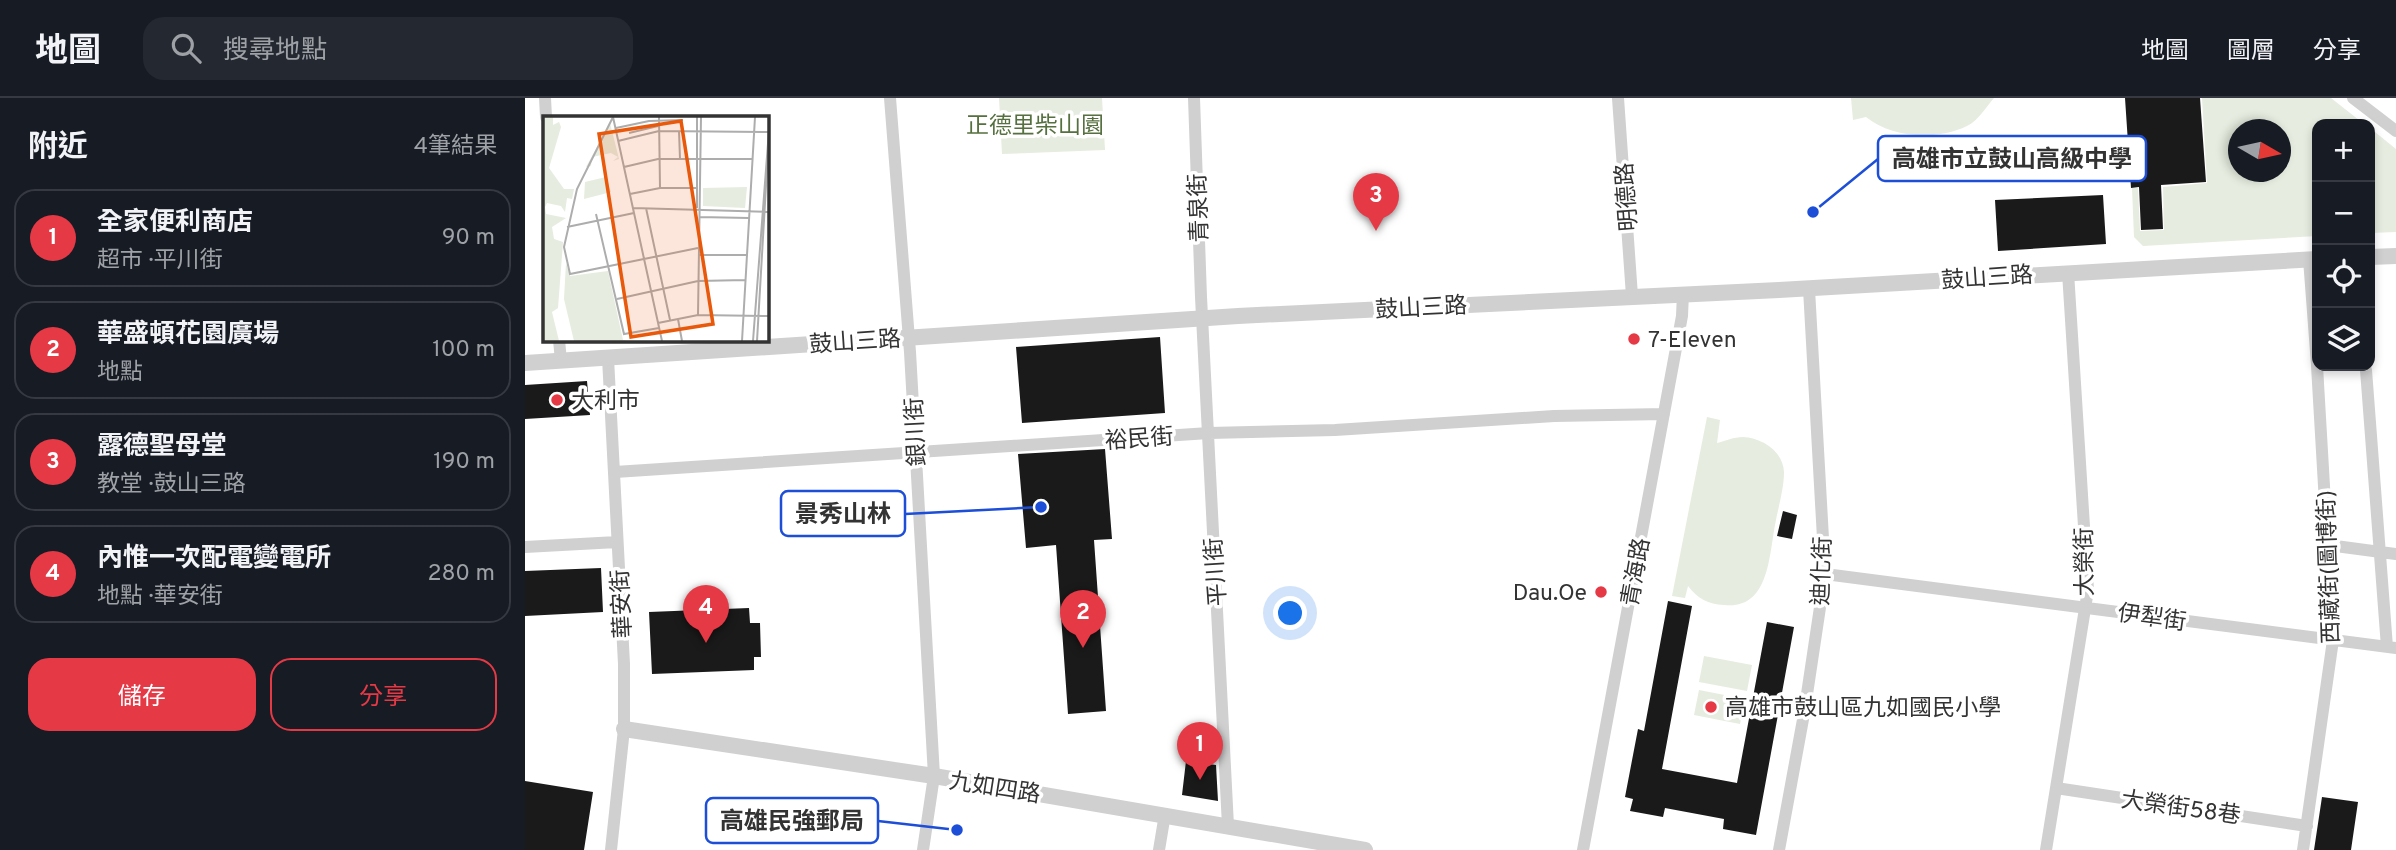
<!DOCTYPE html>
<html lang="zh-TW">
<meta charset="utf-8">
<style>
body{margin:0;font-family:Overpass,"Noto Sans TC",sans-serif;background:#242831;color:#f1f3f6}
.controls{position:absolute;right:21px;top:21px;display:grid;overflow:hidden;border-radius:14px;box-shadow:0 4px 10px #0003}
.controls button{width:63px;height:63px;display:grid;place-items:center;padding:0;border:0;border-bottom:2px solid #363941;background:#171b24;color:#f1f3f6;font:35px sans-serif}
.compass{position:absolute;left:1703px;top:21px;width:63px;height:63px;border-radius:50%;background:#171b24;box-shadow:0 4px 10px #0003;rotate:99deg}
.you{position:absolute;left:766px;top:516px;width:24px;height:24px;margin:-18px;border:5px solid #fff;border-radius:50%;background:#1a73e8;box-shadow:0 0 0 10px #1a73e833}
.badge{display:grid;place-items:center;width:46px;height:46px;border-radius:50%;background:#e63946;color:#fff;font-size:23px;font-weight:700}
.pin{position:absolute;translate:-50% -58px;filter:drop-shadow(0 2px 4px #0008)}
.pin::after{content:'';position:absolute;top:37px;width:24px;height:21px;background:inherit;clip-path:polygon(0 0,100% 0,50% 100%)}
.list{margin:0;padding:0;list-style:none}
h2{display:flex;justify-content:space-between;align-items:center;height:91px;margin:0;padding:0 28px;font-size:30px}
h2 small{font-size:23px;font-weight:400;color:#9ea1a6}
.list li{display:grid;grid-template-columns:46px 1fr auto;gap:21px;align-items:center;box-sizing:border-box;height:98px;margin:0 14px 14px;padding:0 14px;border:2px solid #363941;border-radius:21px}
.list b{display:block;font-size:26px;white-space:nowrap}
.list p{margin:0;font-size:23px;white-space:nowrap;color:#9ea1a6}
.list em{font-size:23px;font-style:normal;color:#9ea1a6}
.actions{display:flex;gap:14px;padding:21px 28px}
.actions a{flex:1;padding:16px 0;border:2px solid #e63946;border-radius:21px;text-align:center;font-size:24px;color:#e63946}
.actions .main{background:#e63946;color:#fff}
.icon{flex:none;width:38px;height:38px;fill:none;stroke:currentColor;stroke-width:2;stroke-linecap:round;stroke-linejoin:round}
.map{position:relative;flex:none;width:1871px;height:752px;overflow:hidden}
header{display:flex;align-items:center;gap:42px;box-sizing:border-box;height:98px;padding:0 35px;background:#171b24;border-bottom:2px solid #363941}
header strong{font-size:33px}
nav{display:flex;gap:38px;margin-inline-start:auto;font-size:24px}
.search{width:490px;height:63px;background:#242831;display:flex;align-items:center;gap:18px;box-sizing:border-box;padding:0 24px;border-radius:21px;color:#9ea1a6;font-size:26px}
main{display:flex}
aside{flex:1;background:#171b24}
.map>svg:first-child{display:block}
</style>
<header>
<strong>地圖</strong>
<div class="search"><svg class="icon" aria-label="search" viewBox="0 0 24 24"><circle cx="10" cy="10" r="6"/><path d="M15 15l6 6"/></svg>搜尋地點</div>
<nav><a>地圖</a><a>圖層</a><a>分享</a></nav>
</header>
<main>
<aside>
<h2>附近<small>4筆結果</small></h2>
<ul class="list">
<li><span class="badge">1</span><div><b>全家便利商店</b><p>超市 · 平川街</p></div><em>90 m</em></li>
<li><span class="badge">2</span><div><b>華盛頓花園廣場</b><p>地點</p></div><em>100 m</em></li>
<li><span class="badge">3</span><div><b>露德聖母堂</b><p>教堂 · 鼓山三路</p></div><em>190 m</em></li>
<li><span class="badge">4</span><div><b>內惟一次配電變電所</b><p>地點 · 華安街</p></div><em>280 m</em></li>
</ul>
<div class="actions"><a class="main">儲存</a><a>分享</a></div>
</aside>
<div class="map">
<svg width="1871" height="752" viewBox="0 0 1871 752">
<rect width="100%" height="100%" fill="#fff"/>
<path fill="#e6ecdf" fill-rule="evenodd" d="M 474,0 L 577,0 L 580,52 L 477,56 Z
M 1326,0 L 1469,0 C 1461,9 1453,23 1442,28 C 1411,43 1367,40 1341,19 L 1328,22 Z
M 1677,0 L 1806,0 L 1839,26 L 1792,26 L 1792,138 L 1618,148 L 1609,139 L 1607,90 L 1613,90 L 1615,133 L 1639,132 L 1638,89 L 1682,85 ZM 1714,32 L 1756,32 L 1756,74 L 1714,74 Z
M 1845,30 L 1871,51 L 1871,134 L 1845,135 Z
M 1182,319 L 1195,322 L 1192,345 C 1200,343 1209,339 1218,339 C 1237,340 1258,353 1259,374 C 1259,391 1253,410 1250,427 C 1244,458 1244,512 1199,507 C 1183,506 1173,501 1163,488 L 1160,500 L 1147,498 Z
M 1179,558 L 1227,567 L 1222,593 L 1174,584 Z
M 1174,592 L 1220,601 L 1215,626 L 1169,617 Z"/>
<path fill="#1a1a1a" d="M 1600,0 L 1675,0 L 1681,84 L 1636,87 L 1638,131 L 1616,132 L 1614,89 L 1606,90 Z
M 1578,97 L 1581,146 L 1473,153 L 1470,102 Z
M 635,239 L 640,315 L 497,325 L 491,249 Z
M 62,283 L 65,317 L 0,321 L 0,287 Z
M 580,351 L 587,441 L 569,442 L 581,613 L 543,616 L 531,447 L 501,450 L 493,356 Z
M 1258,413 L 1272,417 L 1267,441 L 1252,438 Z
M 76,470 L 78,514 L 0,518 L 0,473 Z
M 1143,503 L 1167,508 L 1137,671 L 1212,685 L 1242,524 L 1269,529 L 1231,737 L 1198,731 L 1199,721 L 1140,710 L 1138,719 L 1105,713 L 1108,701 L 1100,699 L 1113,631 L 1119,633 Z
M 224,510 L 225,525 L 235,525 L 236,559 L 229,559 L 229,572 L 127,576 L 124,514 Z
M 661,663 L 691,667 L 693,703 L 657,697 Z
M 0,683 L 68,694 L 59,752 L 0,752 Z
M 1797,699 L 1833,704 L 1826,752 L 1789,752 Z"/>
<g fill="none" stroke-linecap="round" stroke-linejoin="round">
<path stroke="#d0d0d0" stroke-width="12" d="M 20,0 L 21,19
M 365,0 L 385,254 L 409,678 L 398,752
M 669,0 L 676,199 L 703,728
M 1093,0 L 1107,198
M 1828,0 L 1871,33
M 1784,161 L 1792,267
M 34,242 L 36,263
M 83,260 L 99,566 L 99,631 L 86,752
M 1841,272 L 1862,549
M 90,374 L 684,335 L 810,332 L 1029,318 L 1139,316
M 1803,447 L 1871,456
M 0,449 L 92,444
M 1300,476 L 1871,550
M 1531,690 L 1782,728
M 634,752 L 640,716
M 1058,752 L 1157,218 L 1158,195
M 1254,752 L 1279,616 L 1300,476 L 1284,191
M 1521,752 L 1563,492 L 1543,174
M 1778,752 L 1808,542 L 1792,268"/>
<path stroke="#d0d0d0" stroke-width="16" d="M 1845,159 L 1871,158
M 0,265 L 713,218 L 1254,192 L 1792,161
M 99,631 L 409,678 L 840,752"/>
</g>
<g fill="#e63946" stroke="#fff" stroke-width="2.5">
<circle cx="1109" cy="241" r="7"/>
<circle cx="32" cy="302" r="7"/>
<circle cx="1076" cy="494" r="7"/>
<circle cx="1186" cy="609" r="7"/>
</g>
<g text-anchor="middle" stroke-width="7" stroke-linejoin="round" paint-order="stroke">
<g font-size="23" fill="#56703f" stroke="#fff">
<text x="510" y="35">正德里柴山園</text>
</g>
<g font-size="23" fill="#333" stroke="#fff">
<text transform="translate(1101 99) rotate(-94)" y="8">明德路</text>
<text transform="translate(673 110) rotate(-92)" y="8">青泉街</text>
<text transform="translate(1462 179) rotate(-4)" y="8">鼓山三路</text>
<text transform="translate(896 209) rotate(-3)" y="8">鼓山三路</text>
<text transform="translate(330 243) rotate(-4)" y="8">鼓山三路</text>
<text transform="translate(390 334) rotate(-93)" y="8">銀川街</text>
<text transform="translate(614 340) rotate(-4)" y="8">裕民街</text>
<text transform="translate(1559 464) rotate(-91)" y="8">大榮街</text>
<text transform="translate(1803 469) rotate(-92)" y="8">西藏街(圖博街)</text>
<text transform="translate(1296 473) rotate(-88)" y="8">迪化街</text>
<text transform="translate(690 474) rotate(-94)" y="8">平川街</text>
<text transform="translate(1110 474) rotate(-80)" y="8">青海路</text>
<text transform="translate(96 506) rotate(-93)" y="8">華安街</text>
<text transform="translate(1627 519) rotate(8)" y="8">伊犁街</text>
<text transform="translate(470 689) rotate(9)" y="8">九如四路</text>
<text transform="translate(1656 709) rotate(8)" y="8">大榮街58巷</text>
</g>
<g font-size="23" fill="#333" stroke="#fff" text-anchor="start">
<text x="1123" y="249">7-Eleven</text>
<text x="46" y="310">大利市</text>
<text x="1062" y="502" text-anchor="end">Dau.Oe</text>
<text x="1200" y="617">高雄市鼓山區九如國民小學</text>
</g>
</g>
<g transform="translate(18 18)">
<rect width="226" height="226" fill="#fff"/>
<path d="M 0,1 L 10,1 L 10,9 L 16,6 L 18,11 L 6,52 L 21,73 L 31,73 L 29,83 L 24,82 L 22,96 L 18,90 L 4,87 L 2,91 L 3,98 L 23,102 L 9,111 L 11,123 L 20,126 L 15,192 L 9,196 L 16,225 L 0,225 ZM 67,7 L 76,43 L 70,45 L 75,41 L 68,37 L 49,41 L 48,50 L 43,51 ZM 63,61 L 68,76 L 41,83 L 42,66 ZM 204,71 L 202,92 L 160,90 L 160,72 ZM 23,147 L 27,160 L 65,155 L 80,224 L 85,225 L 31,225 L 21,183 Z" fill="#e6ecdf"/>
<path fill="none" stroke="#adadad" stroke-width="2" d="M 70,1 L 34,73 L 21,131 L 27,158 L 155,132M 70,1 L 119,225M 116,1 L 117,72M 154,1 L 154,92M 73,12 L 106,5 L 140,4M 136,15 L 137,43M 86,17 L 115,10M 75,25 L 116,15 L 226,16M 81,51 L 115,43 L 210,43M 87,78 L 117,72 L 154,72M 90,92 L 226,96M 103,92 L 127,204M 53,98 L 81,218 L 116,212M 156,101 L 206,102M 24,111 L 91,97M 155,139 L 204,139M 74,183 L 155,165 L 203,164M 155,199 L 158,1M 135,203 L 139,225M 115,207 L 155,199 L 226,200M 199,225 L 212,1M 210,225 L 226,14M 214,225 L 226,18"/>
<path fill="#e8590c" fill-opacity="0.15" stroke="#e8590c" stroke-width="3.5" d="M 138,5 L 170,208 L 88,221 L 56,18 Z"/>
<rect width="226" height="226" fill="none" stroke="#333" stroke-width="3.5"/>
</g>
<path fill="none" stroke="#1d4ed8" stroke-width="2.5" d="M1288 114L1353 61M516 409L380 416M432 732L353 723"/>
<g fill="#1d4ed8" stroke="#fff" stroke-width="2.5">
<circle cx="1288" cy="114" r="7"/>
<circle cx="516" cy="409" r="7"/>
<circle cx="432" cy="732" r="7"/>
</g>
<g fill="#fff" stroke="#1d4ed8" stroke-width="2.5">
<rect x="1353" y="38" width="268" height="45" rx="7"/>
<rect x="256" y="393" width="124" height="45" rx="7"/>
<rect x="181" y="700" width="172" height="45" rx="7"/>
</g>
<g font-size="24" text-anchor="middle" font-weight="bold" fill="#333">
<text x="1487" y="69">高雄市立鼓山高級中學</text>
<text x="318" y="424">景秀山林</text>
<text x="267" y="731">高雄民強郵局</text>
</g>
</svg>
<div class="controls">
<button>+</button>
<button>−</button>
<button><svg class="icon" aria-label="locate" viewBox="0 0 24 24"><circle cx="12" cy="12" r="6"/><path d="M12 2v4M12 18v4M2 12h4M18 12h4"/></svg></button>
<button><svg class="icon" aria-label="layers" viewBox="0 0 24 24"><path d="M12 4l9 5-9 5-9-5zM3 14l9 5 9-5"/></svg></button>
</div>
<svg class="compass" viewBox="-18 -18 36 36"><path d="M0-13l5 13h-10z" fill="#e53935"/><path d="M0 13l5-13h-10z" fill="#9ea1a6"/></svg>
<div class="you"></div>
<div class="pin badge" style="left:675px;top:682px">1</div>
<div class="pin badge" style="left:558px;top:550px">2</div>
<div class="pin badge" style="left:851px;top:133px">3</div>
<div class="pin badge" style="left:181px;top:545px">4</div>
</div>
</main>
